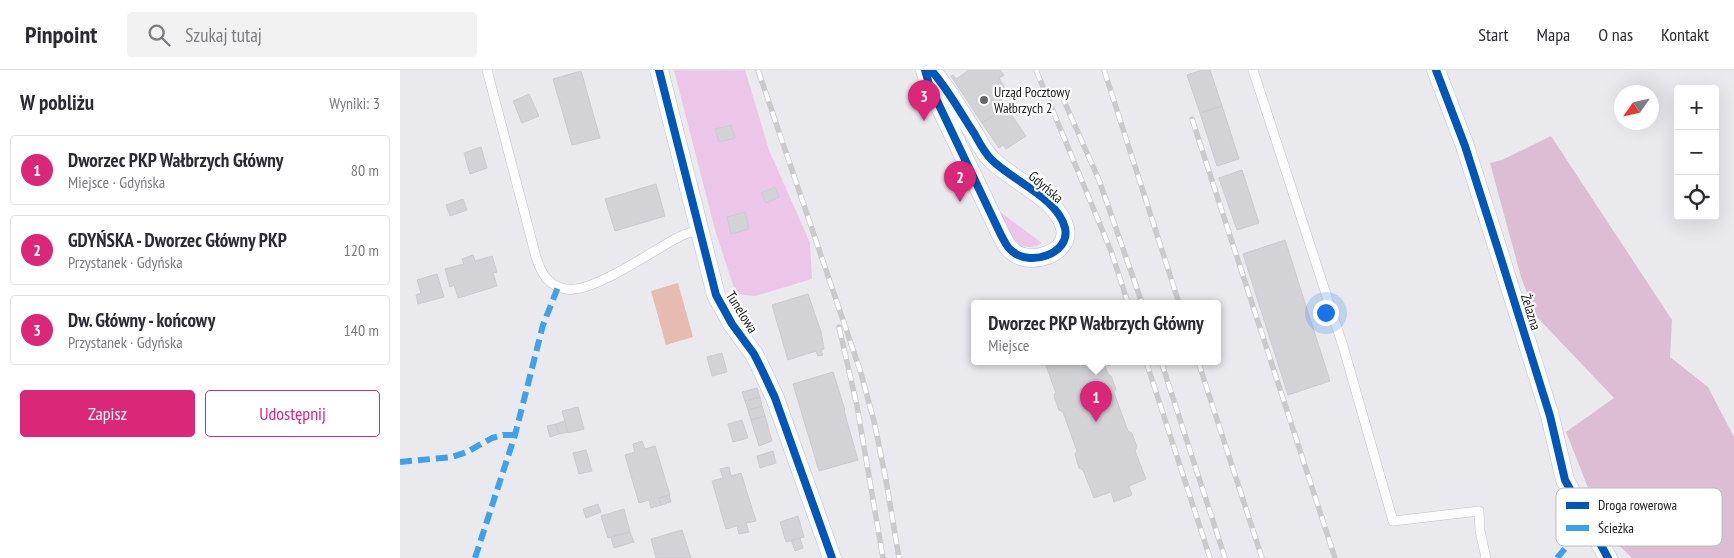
<!DOCTYPE html>
<html lang="pl">
<meta charset="utf-8">
<style>
body{margin:0;font-family:"PT Sans Narrow",sans-serif;background:#f2f2f3;color:#2b2b33}
.controls{position:absolute;right:15px;top:15px;display:grid;overflow:hidden;border-radius:5px;box-shadow:0 5px 20px #0002}
.controls button{width:45px;height:45px;display:grid;place-items:center;padding:0;border:0;border-bottom:1px solid #e1e1e2;background:#fff;color:#2b2b33;font:25px sans-serif}
.compass{position:absolute;left:1214px;top:15px;width:45px;height:45px;border-radius:50%;background:#fff;box-shadow:0 5px 20px #0002;rotate:236deg}
.you{position:absolute;left:925px;top:242px;width:18px;height:18px;margin:-12px;border:4px solid #fff;border-radius:50%;background:#1a73e8;box-shadow:0 0 0 8px #1a73e833}
.badge{display:grid;place-items:center;width:32px;height:32px;border-radius:50%;background:#db2777;color:#fff;font-size:16px;font-weight:700}
.pin{position:absolute;translate:-50% -41px;filter:drop-shadow(0 1px 2px #0008)}
.pin::after{content:'';position:absolute;top:26px;width:18px;height:15px;background:inherit;clip-path:polygon(0 0,100% 0,50% 100%)}
.popup{position:absolute;left:571px;top:230px;width:250px;height:65px;box-sizing:border-box;display:grid;place-content:center;border-radius:5px;background:#fff;filter:drop-shadow(0 1px 4px #0005);font-size:16px;white-space:nowrap;color:#7c7c81}
.popup b{font-size:19px;color:#2b2b33}
.popup::after{content:'';position:absolute;left:50%;top:100%;margin-left:-10px;border:10px solid transparent;border-top-color:#fff}
.list{margin:0;padding:0;list-style:none}
h2{display:flex;justify-content:space-between;align-items:center;height:65px;margin:0;padding:0 20px;font-size:21px}
h2 small{font-size:16px;font-weight:400;color:#7c7c81}
.list li{display:grid;grid-template-columns:32px 1fr auto;gap:15px;align-items:center;box-sizing:border-box;height:70px;margin:0 10px 10px;padding:0 10px;border:1px solid #e1e1e2;border-radius:5px}
.list b{display:block;font-size:19px;white-space:nowrap}
.list p{margin:0;font-size:16px;white-space:nowrap;color:#7c7c81}
.list em{font-size:16px;font-style:normal;color:#7c7c81}
.actions{display:flex;gap:10px;padding:15px 20px}
.actions a{flex:1;padding:11px 0;border:1px solid #db2777;border-radius:5px;text-align:center;font-size:18px;color:#db2777}
.actions .main{background:#db2777;color:#fff}
.icon{flex:none;width:28px;height:28px;fill:none;stroke:currentColor;stroke-width:2;stroke-linecap:round;stroke-linejoin:round}
.map{position:relative;flex:none;width:1334px;height:488px;overflow:hidden}
header{display:flex;align-items:center;gap:30px;box-sizing:border-box;height:70px;padding:0 25px;background:#fff;border-bottom:1px solid #e1e1e2}
header strong{font-size:24px}
nav{display:flex;gap:28px;margin-inline-start:auto;font-size:18px}
.search{width:350px;height:45px;background:#f2f2f3;display:flex;align-items:center;gap:12px;box-sizing:border-box;padding:0 18px;border-radius:5px;color:#7c7c81;font-size:19px}
main{display:flex}
aside{flex:1;background:#fff}
.map>svg:first-child{display:block}
</style>
<header>
<strong>Pinpoint</strong>
<div class="search"><svg class="icon" aria-label="search" viewBox="0 0 24 24"><circle cx="10" cy="10" r="6"/><path d="M15 15l6 6"/></svg>Szukaj tutaj</div>
<nav><a>Start</a><a>Mapa</a><a>O nas</a><a>Kontakt</a></nav>
</header>
<main>
<aside>
<h2>W pobliżu<small>Wyniki: 3</small></h2>
<ul class="list">
<li><span class="badge">1</span><div><b>Dworzec PKP Wałbrzych Główny</b><p>Miejsce · Gdyńska</p></div><em>80 m</em></li>
<li><span class="badge">2</span><div><b>GDYŃSKA - Dworzec Główny PKP</b><p>Przystanek · Gdyńska</p></div><em>120 m</em></li>
<li><span class="badge">3</span><div><b>Dw. Główny - końcowy</b><p>Przystanek · Gdyńska</p></div><em>140 m</em></li>
</ul>
<div class="actions"><a class="main">Zapisz</a><a>Udostępnij</a></div>
</aside>
<div class="map">
<svg width="1334" height="488" viewBox="0 0 1334 488">
<rect width="100%" height="100%" fill="#eae9ee"/>
<path fill="#ecc6e8" d="M 274,0 L 345,0 L 369,80 L 410,173 L 412,209 L 355,226 L 336,224 L 315,160 Z
M 595,138 L 642,173 C 632,179 622,178 613,171 Z"/>
<path fill="#ddbdd4" d="M 1151,66 L 1272,250 L 1270,287 L 1308,317 L 1334,367 L 1334,488 L 1232,488 L 1206,463 L 1166,362 L 1214,328 L 1136,246 L 1121,207 L 1090,93 L 1102,90 Z"/>
<path fill="#e6bcb2" d="M 278,213 L 293,267 L 266,275 L 251,221 Z"/>
<path fill="#d3d2d7" stroke="#cbcad2" d="M 569,0 L 600,0 L 604,5 L 599,8 L 605,18 L 597,23 L 606,37 L 582,53 L 551,6 L 553,5 L 556,9 Z
M 802,0 L 810,0 L 822,36 L 800,43 L 787,5 Z
M 181,1 L 200,68 L 172,75 L 153,9 Z
M 129,24 L 139,46 L 122,53 L 113,31 Z
M 822,36 L 839,89 L 817,96 L 800,43 Z
M 606,37 L 626,66 L 606,79 L 603,75 L 599,78 L 582,53 Z
M 331,55 L 335,68 L 319,72 L 315,59 Z
M 81,77 L 87,98 L 70,104 L 64,83 Z
M 842,100 L 859,153 L 837,160 L 819,108 Z
M 256,114 L 265,146 L 215,161 L 205,129 Z
M 375,117 L 379,127 L 366,133 L 361,123 Z
M 63,129 L 67,140 L 50,146 L 46,135 Z
M 345,142 L 349,159 L 331,164 L 327,147 Z
M 885,170 L 930,311 L 888,325 L 843,184 Z
M 73,185 L 75,191 L 92,186 L 97,202 L 93,203 L 97,216 L 58,228 L 54,215 L 50,217 L 45,199 L 64,194 L 62,189 Z
M 37,204 L 44,227 L 18,234 L 16,225 L 21,223 L 17,210 Z
M 408,224 L 421,262 L 424,279 L 421,280 L 423,285 L 418,286 L 416,281 L 388,290 L 372,235 Z
M 322,283 L 327,302 L 312,306 L 307,287 Z
M 651,291 L 703,291 L 708,304 L 711,306 L 716,319 L 714,323 L 728,361 L 732,363 L 737,377 L 735,381 L 746,409 L 729,416 L 732,425 L 714,432 L 711,422 L 694,428 L 683,400 L 679,398 L 675,384 L 677,381 L 663,342 L 659,340 L 654,327 L 655,326 L 654,324 L 656,323 L 645,293 Z
M 433,302 L 445,340 L 444,341 L 458,390 L 419,401 L 393,314 Z
M 357,318 L 360,327 L 345,331 L 342,322 Z
M 360,327 L 362,336 L 348,340 L 345,331 Z
M 362,336 L 365,346 L 351,350 L 348,340 Z
M 178,337 L 184,359 L 168,363 L 162,341 Z
M 365,346 L 372,371 L 359,376 L 351,350 Z
M 342,350 L 348,368 L 333,372 L 328,354 Z
M 164,351 L 168,362 L 159,364 L 156,354 Z
M 156,354 L 159,364 L 150,367 L 147,356 Z
M 242,371 L 245,379 L 255,376 L 270,425 L 259,428 L 261,435 L 251,438 L 249,430 L 239,433 L 225,385 L 235,382 L 233,374 Z
M 186,380 L 192,401 L 179,404 L 173,383 Z
M 373,381 L 376,393 L 360,398 L 357,386 Z
M 329,397 L 331,406 L 341,403 L 356,451 L 346,453 L 349,462 L 339,464 L 337,456 L 326,459 L 312,411 L 323,408 L 320,399 Z
M 269,425 L 271,432 L 261,435 L 259,428 Z
M 198,434 L 201,442 L 186,448 L 183,439 Z
M 224,439 L 230,462 L 208,468 L 201,446 Z
M 398,446 L 404,467 L 386,472 L 380,452 Z
M 282,460 L 291,488 L 256,488 L 251,469 Z
M 230,462 L 234,472 L 214,478 L 211,467 Z
M 400,468 L 403,478 L 395,481 L 391,470 Z"/>
<g fill="none" stroke-linecap="round" stroke-linejoin="round">
<g stroke="#c2c1c4" stroke-width="10">
<path id="service" d="M 87,0 L 136,187 C 141,203 148,216 166,219 C 192,224 252,181 277,168 C 284,164 291,162 299,160
M 853,0 L 943,276 L 993,451 L 1079,441 L 1080,461 L 1086,488"/>
</g>
<g stroke="#c2c1c4" stroke-width="19">
<path id="minor" d="M 259,0 L 316,225 L 332,254 L 354,284 L 362,300 L 375,328 L 432,488
M 525,0 L 529,14 L 601,165 C 604,170 607,178 612,181 C 629,197 671,184 665,158 C 658,128 611,110 591,89 C 584,82 579,72 574,63 C 560,42 548,19 531,0
M 1036,0 L 1065,76 L 1102,192 L 1150,346 L 1165,410 L 1208,488"/>
</g>
<use href="#service" stroke="#fcfcfc" stroke-width="9"/>
<use href="#minor" stroke="#fcfcfc" stroke-width="18"/>
<g stroke="#cbcacb" stroke-width="5.5">
<path id="rail" d="M 358,0 L 460,300 L 474,351 L 486,410 L 499,488
M 636,0 L 711,181 L 728,233
M 704,0 L 779,233
M 661,24 L 699,110 L 742,233
M 792,49 L 935,488
M 439,257 L 457,336 L 483,488
M 746,291 L 810,488
M 761,291 L 825,488
M 798,291 L 862,488"/>
</g>
<use href="#rail" stroke="#fff" stroke-width="4" stroke-dasharray="11" stroke-linecap="butt"/>
<path stroke="#3da2ea" stroke-width="6" stroke-dasharray="12 6" stroke-linecap="butt" d="M 0,392 L 52,387 L 67,382 L 92,368 L 103,365 L 115,365
M 75,488 L 115,365 L 143,255 L 158,217
M 1157,488 L 1188,452"/>
<g stroke="#fff" stroke-width="11">
<path id="cycleway" d="M 259,0 L 316,225 L 332,254 L 354,284 L 362,300 L 375,328 L 432,488
M 525,0 L 529,14 L 601,165 C 604,170 607,178 612,181 C 629,197 671,184 665,158 C 658,128 611,110 591,89 C 584,82 579,72 574,63 C 560,42 548,19 531,0
M 1036,0 L 1065,76 L 1102,192 L 1150,346 L 1165,410 L 1208,488"/>
</g>
<use href="#cycleway" stroke="#0057b8" stroke-width="8"/>
</g>
<circle fill="#676668" stroke="#fff" stroke-width="2" cx="584" cy="30" r="5"/>
<g text-anchor="middle" stroke-width="4.5" stroke-linejoin="round" paint-order="stroke">
<g font-size="14" fill="#202020" stroke="#fff" text-anchor="start">
<text x="594" y="27">Urząd Pocztowy<tspan x="594" dy="16">Wałbrzych 2</tspan></text>
</g>
<g font-size="14" fill="#202020" stroke="#fff">
<text transform="translate(646 117) rotate(41)" y="5">Gdyńska</text>
<text transform="translate(342 242) rotate(58)" y="5">Tunelowa</text>
<text transform="translate(1131 242) rotate(73)" y="5">Żelazna</text>
</g>
</g>
<rect x="1156" y="418" width="166" height="58" rx="8" fill="#fff" stroke="#bcbcbc" stroke-width="1"/>
<rect x="1166" y="432" width="23" height="7" fill="#0057b8"/>
<rect x="1166" y="455" width="23" height="6" fill="#3da2ea"/>
<g font-size="14" fill="#202020">
<text x="1198" y="440">Droga rowerowa</text>
<text x="1198" y="463">Ścieżka</text>
</g>
</svg>
<div class="controls">
<button>+</button>
<button>−</button>
<button><svg class="icon" aria-label="locate" viewBox="0 0 24 24"><circle cx="12" cy="12" r="6"/><path d="M12 2v4M12 18v4M2 12h4M18 12h4"/></svg></button>
</div>
<svg class="compass" viewBox="-18 -18 36 36"><path d="M0-13l5 13h-10z" fill="#e53935"/><path d="M0 13l5-13h-10z" fill="#7c7c81"/></svg>
<div class="you"></div>
<div class="pin badge" style="left:696px;top:352px">1</div>
<div class="popup"><b>Dworzec PKP Wałbrzych Główny</b>Miejsce</div>
<div class="pin badge" style="left:560px;top:132px">2</div>
<div class="pin badge" style="left:524px;top:51px">3</div>
</div>
</main>
